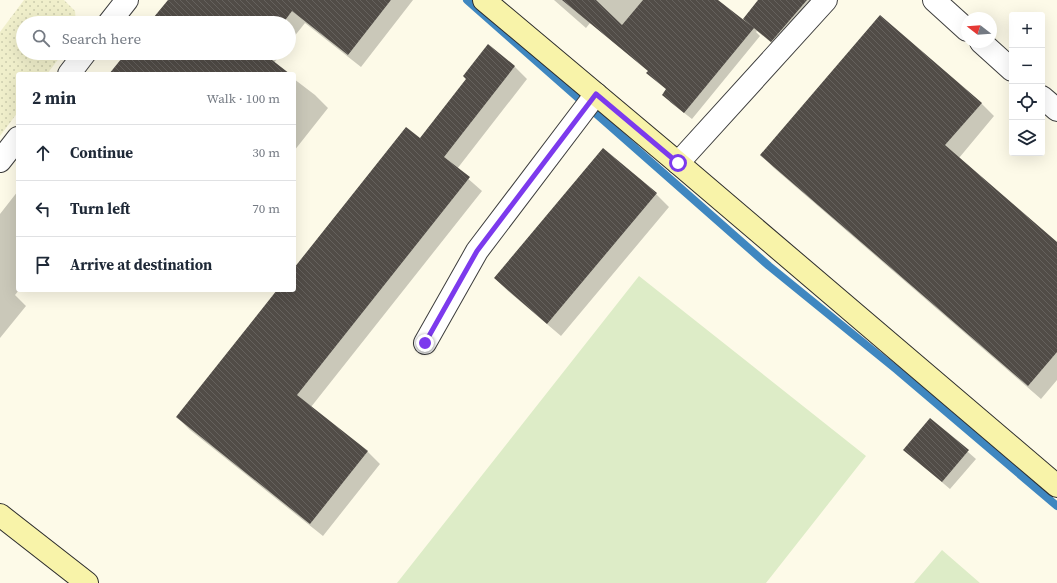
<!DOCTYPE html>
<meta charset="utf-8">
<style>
body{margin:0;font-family:"Source Serif 4",serif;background:#f2f2f3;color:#1f2937}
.controls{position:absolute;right:12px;top:12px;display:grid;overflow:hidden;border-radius:4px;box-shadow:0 4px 16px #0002}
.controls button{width:36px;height:36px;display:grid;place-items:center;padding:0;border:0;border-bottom:1px solid #e0e1e3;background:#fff;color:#1f2937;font:20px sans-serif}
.compass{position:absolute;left:961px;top:12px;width:36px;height:36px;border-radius:50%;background:#fff;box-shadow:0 4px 16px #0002;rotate:287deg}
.stop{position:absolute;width:12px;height:12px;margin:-9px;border:3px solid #7c3aed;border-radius:50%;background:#fff}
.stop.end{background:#7c3aed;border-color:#fff;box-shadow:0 1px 4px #0008}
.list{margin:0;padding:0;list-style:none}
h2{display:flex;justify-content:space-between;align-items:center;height:52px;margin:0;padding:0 16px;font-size:17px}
h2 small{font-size:13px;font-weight:400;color:#747a83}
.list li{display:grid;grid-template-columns:26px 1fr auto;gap:12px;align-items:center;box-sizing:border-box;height:56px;padding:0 16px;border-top:1px solid #e0e1e3}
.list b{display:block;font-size:15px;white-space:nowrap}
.list em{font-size:13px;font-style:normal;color:#747a83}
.icon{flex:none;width:22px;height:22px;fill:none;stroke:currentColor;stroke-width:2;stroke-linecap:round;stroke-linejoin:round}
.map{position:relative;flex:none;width:1057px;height:583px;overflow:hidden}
.search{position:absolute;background:#fff;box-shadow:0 4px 16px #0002;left:16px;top:16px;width:280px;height:44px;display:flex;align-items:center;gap:10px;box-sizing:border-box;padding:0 14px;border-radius:22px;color:#747a83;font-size:15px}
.panel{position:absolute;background:#fff;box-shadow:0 4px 16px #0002;left:16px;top:72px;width:280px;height:220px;border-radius:4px}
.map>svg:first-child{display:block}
</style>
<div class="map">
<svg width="1057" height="583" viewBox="0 0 1057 583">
<defs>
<pattern id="farmland-dots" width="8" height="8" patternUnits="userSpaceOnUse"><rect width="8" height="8" fill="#f0efcb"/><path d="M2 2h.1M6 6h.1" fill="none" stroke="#ccccad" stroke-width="1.8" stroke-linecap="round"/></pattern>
<pattern id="building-back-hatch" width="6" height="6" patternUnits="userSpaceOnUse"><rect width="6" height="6" fill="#514c47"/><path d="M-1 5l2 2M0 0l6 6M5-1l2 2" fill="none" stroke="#65615d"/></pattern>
</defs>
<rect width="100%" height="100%" fill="#fdfae8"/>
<path fill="url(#farmland-dots)" d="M 24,0 L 64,0 L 75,11 L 76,23 L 23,23 L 23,53 L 63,53 L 47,74 L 18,74 L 18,112 L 0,136 L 0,32 Z"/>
<path fill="#ddecc7" d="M 639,276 L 866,456 L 766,583 L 397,583 Z
M 942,550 L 980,583 L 914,583 Z"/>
<path fill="#0003" d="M 169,0 L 413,0 L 361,67 L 305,23 L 289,43 L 289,23 L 150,23 Z
M 554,0 L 716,0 L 750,26 L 759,0 L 820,0 L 779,49 L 757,31 L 756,32 L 760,36 L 692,119 L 670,102 L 667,90 L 648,73 L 649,71 L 590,23 L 586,28 Z
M 488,45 L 515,67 L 527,79 L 457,169 L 482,191 L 311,407 L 367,451 L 380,464 L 323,536 L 190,430 L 177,417 L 278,290 L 294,290 L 294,270 L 420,140 L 467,79 Z
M 127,53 L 281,53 L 274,63 L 288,74 L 110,74 Z
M 294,79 L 315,95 L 328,108 L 294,151 Z
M 981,103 L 994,116 L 959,158 L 1057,243 L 1057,380 L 1041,399 L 774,168 L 761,155 Z
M 603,149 L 656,194 L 669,207 L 561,336 L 508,291 L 495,278 Z
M 18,191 L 18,290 L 19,290 L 15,295 L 26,306 L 0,338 L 0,214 Z
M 930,419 L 976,459 L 950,489 L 912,457 Z"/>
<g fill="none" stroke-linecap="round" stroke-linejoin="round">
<path stroke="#3f87c0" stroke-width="8" d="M 467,0 L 769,266 L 897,370 L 1057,506"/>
</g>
<path fill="url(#building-back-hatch)" d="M 168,0 L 391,0 L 348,55 L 292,11 L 283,23 L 149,23 Z
M 562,0 L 596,0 L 622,25 L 643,0 L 718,0 L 754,28 L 684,113 L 662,95 L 666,89 L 646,73 L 648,71 Z
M 758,0 L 807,0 L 771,42 L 743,19 Z
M 880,15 L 982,103 L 945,145 L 1057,242 L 1057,352 L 1028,386 L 760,155 Z
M 488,44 L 515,66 L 444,157 L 470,177 L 297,395 L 368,451 L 310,524 L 176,417 L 277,290 L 294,290 L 294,268 L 406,127 L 420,138 L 466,79 L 463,76 Z
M 126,53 L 263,53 L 290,74 L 109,74 Z
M 603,148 L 657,193 L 547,324 L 494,278 Z
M 930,418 L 969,450 L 942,482 L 903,450 Z"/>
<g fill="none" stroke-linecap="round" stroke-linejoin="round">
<g stroke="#3d3d3d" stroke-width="24">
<path id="street" d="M 934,0 L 967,30
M 109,23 L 127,0
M 981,42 L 1012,70
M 69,74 L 85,53
M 1042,97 L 1057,110
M 0,161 L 18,138
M 678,163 L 826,0
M 425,343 L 477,251 L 596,94"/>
</g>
<g stroke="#2c2c2c" stroke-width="24">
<path id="secondary" d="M 484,0 L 678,163 L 1057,486
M 0,515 L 87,583"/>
</g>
<use href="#street" stroke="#fff" stroke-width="22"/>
<use href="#secondary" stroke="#f8f3a9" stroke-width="22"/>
</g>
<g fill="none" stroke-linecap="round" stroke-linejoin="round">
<path stroke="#7c3aed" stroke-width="5" d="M 425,343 L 477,251 L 596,94 L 678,163"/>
</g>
</svg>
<div class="controls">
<button>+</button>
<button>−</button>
<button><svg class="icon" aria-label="locate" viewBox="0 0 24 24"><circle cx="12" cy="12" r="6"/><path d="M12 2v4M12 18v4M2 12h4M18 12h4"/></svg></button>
<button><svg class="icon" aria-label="layers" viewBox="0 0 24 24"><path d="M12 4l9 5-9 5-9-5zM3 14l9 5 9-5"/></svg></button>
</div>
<svg class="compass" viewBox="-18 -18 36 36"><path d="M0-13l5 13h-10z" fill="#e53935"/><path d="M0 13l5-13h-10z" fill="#747a83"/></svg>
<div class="stop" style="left:678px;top:163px"></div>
<div class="stop end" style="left:425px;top:343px"></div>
<div class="search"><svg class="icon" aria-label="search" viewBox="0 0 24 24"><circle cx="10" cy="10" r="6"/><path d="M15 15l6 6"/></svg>Search here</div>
<section class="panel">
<h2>2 min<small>Walk · 100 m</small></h2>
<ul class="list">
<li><svg class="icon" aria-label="ahead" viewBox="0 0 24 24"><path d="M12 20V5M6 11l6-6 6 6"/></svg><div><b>Continue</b></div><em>30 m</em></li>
<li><svg class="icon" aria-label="left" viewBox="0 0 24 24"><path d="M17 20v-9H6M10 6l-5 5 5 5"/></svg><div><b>Turn left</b></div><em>70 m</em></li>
<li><svg class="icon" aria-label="arrive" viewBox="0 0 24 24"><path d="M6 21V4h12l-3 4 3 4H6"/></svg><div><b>Arrive at destination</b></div></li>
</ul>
</section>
</div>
